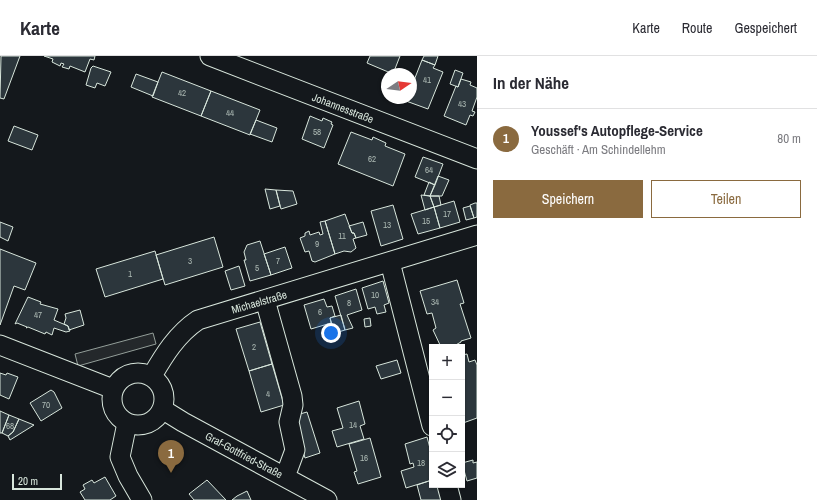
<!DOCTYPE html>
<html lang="de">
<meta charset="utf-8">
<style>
body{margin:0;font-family:"Archivo Narrow",sans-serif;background:#f7f7f7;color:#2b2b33}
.controls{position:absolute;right:12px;bottom:12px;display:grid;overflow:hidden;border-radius:0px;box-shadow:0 1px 3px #0004}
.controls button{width:36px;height:36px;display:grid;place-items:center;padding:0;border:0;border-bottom:1px solid #e1e1e2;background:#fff;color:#2b2b33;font:20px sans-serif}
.compass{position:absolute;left:381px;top:12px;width:36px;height:36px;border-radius:50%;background:#fff;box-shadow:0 1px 3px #0004;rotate:77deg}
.scale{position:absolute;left:12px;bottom:10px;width:50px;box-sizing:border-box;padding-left:4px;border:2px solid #d8e6dc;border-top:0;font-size:11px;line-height:14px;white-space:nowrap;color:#d8e6dc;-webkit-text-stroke:3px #14181c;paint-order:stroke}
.you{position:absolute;left:331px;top:277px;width:14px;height:14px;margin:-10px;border:3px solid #fff;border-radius:50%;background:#1a73e8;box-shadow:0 0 0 6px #1a73e833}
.badge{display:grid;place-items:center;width:26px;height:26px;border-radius:50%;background:#8a6a3f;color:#fff;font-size:13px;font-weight:700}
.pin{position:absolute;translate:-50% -33px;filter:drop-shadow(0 1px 2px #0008)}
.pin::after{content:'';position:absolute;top:21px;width:14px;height:12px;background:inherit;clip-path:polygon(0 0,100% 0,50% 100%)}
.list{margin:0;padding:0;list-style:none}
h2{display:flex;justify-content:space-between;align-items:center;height:52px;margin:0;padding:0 16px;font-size:17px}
h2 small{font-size:13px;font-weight:400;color:#7c7c81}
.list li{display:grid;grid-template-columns:26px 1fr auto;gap:12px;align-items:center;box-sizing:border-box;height:60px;padding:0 16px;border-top:1px solid #e1e1e2}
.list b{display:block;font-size:15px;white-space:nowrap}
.list p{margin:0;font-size:13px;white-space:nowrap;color:#7c7c81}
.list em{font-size:13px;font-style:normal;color:#7c7c81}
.actions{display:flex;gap:8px;padding:12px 16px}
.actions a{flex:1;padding:9px 0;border:1px solid #8a6a3f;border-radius:0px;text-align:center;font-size:14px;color:#8a6a3f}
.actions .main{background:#8a6a3f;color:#fff}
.icon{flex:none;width:22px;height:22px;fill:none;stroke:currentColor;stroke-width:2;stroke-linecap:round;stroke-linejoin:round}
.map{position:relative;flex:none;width:477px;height:444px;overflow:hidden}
header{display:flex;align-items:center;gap:24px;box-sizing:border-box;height:56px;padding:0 20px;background:#fff;border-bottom:1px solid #e1e1e2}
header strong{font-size:19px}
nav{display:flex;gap:22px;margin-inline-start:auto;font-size:14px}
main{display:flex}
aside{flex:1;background:#fff}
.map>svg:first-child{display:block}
</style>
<header>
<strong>Karte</strong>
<nav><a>Karte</a><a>Route</a><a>Gespeichert</a></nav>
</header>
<main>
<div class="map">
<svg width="477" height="444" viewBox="0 0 477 444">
<rect width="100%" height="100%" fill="#14181c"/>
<path fill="#24282b" stroke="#939e99" d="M 153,277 L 156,288 L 78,310 L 75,298 Z"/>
<path fill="#2c363c" stroke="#d8e6dc" d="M 1,0 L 20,0 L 4,43 L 0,42 Z
M 44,0 L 95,0 L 94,4 L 90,3 L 85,16 L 70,10 L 69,13 L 62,11 L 64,8 L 61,7 L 60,10 L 52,6 L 53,3 Z
M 370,0 L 400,0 L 393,18 L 367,7 Z
M 424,0 L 438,0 L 435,9 L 422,4 Z
M 422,4 L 435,9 L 433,12 L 443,16 L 428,53 L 406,45 L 407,42 L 411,42 L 411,32 Z
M 93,10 L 111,16 L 105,30 L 97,27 L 95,32 L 86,29 L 91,12 Z
M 455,14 L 463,17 L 458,31 L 450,28 Z
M 162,16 L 211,35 L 201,60 L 152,41 Z
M 136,18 L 158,26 L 153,40 L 131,31 Z
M 461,23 L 471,26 L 470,29 L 477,32 L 477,41 L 472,55 L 475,56 L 473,60 L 470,59 L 466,69 L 444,60 L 456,30 L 458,31 Z
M 211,35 L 260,54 L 250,79 L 201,60 Z
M 310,60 L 322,65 L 323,62 L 332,66 L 331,68 L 333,69 L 324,92 L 302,83 Z
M 256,64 L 277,72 L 272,86 L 250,78 Z
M 14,70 L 38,79 L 32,94 L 8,85 Z
M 351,76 L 372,84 L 373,81 L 386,87 L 385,90 L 405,98 L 393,130 L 338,108 Z
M 423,101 L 443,108 L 435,129 L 415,121 Z
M 438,120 L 449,124 L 442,140 L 430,140 Z
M 429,126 L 435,129 L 430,140 L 424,139 Z
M 265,133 L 276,134 L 280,150 L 270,153 Z
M 276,134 L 293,135 L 297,148 L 281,153 Z
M 421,139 L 430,140 L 434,151 L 425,154 Z
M 430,140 L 439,140 L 441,149 L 434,151 Z
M 454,145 L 460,166 L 440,172 L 434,151 Z
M 475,147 L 477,147 L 477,161 L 474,162 L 470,149 Z
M 393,149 L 403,183 L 381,190 L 371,155 Z
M 470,150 L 474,162 L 466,164 L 463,152 Z
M 434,151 L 440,172 L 418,178 L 411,158 Z
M 345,158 L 352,177 L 354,177 L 356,182 L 353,183 L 356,192 L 351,196 L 344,195 L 335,198 L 325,165 Z
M 325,165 L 335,198 L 315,206 L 312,205 L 309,195 L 305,196 L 300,182 L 305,180 L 305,177 L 309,175 L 310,179 L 319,176 L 320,179 L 323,178 L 320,166 Z
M 0,166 L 13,171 L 8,185 L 0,181 Z
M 363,166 L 367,179 L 356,182 L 354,177 L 352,177 L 349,170 Z
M 214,181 L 223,211 L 165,229 L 156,199 Z
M 260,185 L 271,219 L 250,225 L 244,204 L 246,204 L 244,196 L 247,189 Z
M 285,191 L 292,212 L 271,219 L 264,198 Z
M 0,193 L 36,207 L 25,234 L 14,230 L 0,269 Z
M 155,195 L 163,223 L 105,241 L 96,213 Z
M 239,210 L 245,230 L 231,234 L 225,215 Z
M 457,224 L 464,247 L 460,248 L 471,282 L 461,285 L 461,286 L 452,291 L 441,291 L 433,274 L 436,272 L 432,257 L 427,258 L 420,235 Z
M 383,225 L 389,247 L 384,249 L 386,256 L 377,258 L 375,251 L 368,253 L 362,232 Z
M 356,233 L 362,254 L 347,259 L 353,272 L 345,274 L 335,240 Z
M 28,241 L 41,246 L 40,248 L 58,253 L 54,264 L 68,270 L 70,275 L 66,276 L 54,272 L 52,279 L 46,276 L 45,278 L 28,271 L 26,272 L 27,271 L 17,267 L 15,268 Z
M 324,243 L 327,251 L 332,250 L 335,260 L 330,262 L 331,267 L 311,273 L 304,249 Z
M 80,254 L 84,269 L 69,274 L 68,270 L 64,268 L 66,262 L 65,258 Z
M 341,259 L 345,274 L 335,277 L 330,262 Z
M 370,262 L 371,270 L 365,271 L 364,263 Z
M 260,266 L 272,308 L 249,315 L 236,273 Z
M 467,298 L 469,306 L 475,304 L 477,309 L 477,362 L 463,367 L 462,299 Z
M 397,304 L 401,317 L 381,323 L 376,310 Z
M 272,308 L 284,349 L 261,356 L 249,315 Z
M 0,317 L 6,319 L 7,317 L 18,321 L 9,343 L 0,339 Z
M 51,334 L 54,336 L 62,352 L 41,365 L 30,347 Z
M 359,345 L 365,368 L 360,370 L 364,383 L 337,391 L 332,375 L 343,372 L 337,352 Z
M 0,355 L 9,359 L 2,377 L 0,377 Z
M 307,356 L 320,397 L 305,402 L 293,360 Z
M 9,359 L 19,363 L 13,376 L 8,380 L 2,377 Z
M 19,363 L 34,369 L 10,384 L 8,380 L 13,376 Z
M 427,381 L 432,400 L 432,424 L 406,432 L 401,415 L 414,411 L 413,407 L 410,408 L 405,388 Z
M 370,382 L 381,421 L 358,428 L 354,416 L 357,415 L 349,388 Z
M 473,404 L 473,407 L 477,406 L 477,422 L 467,425 L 462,407 Z
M 105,421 L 116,440 L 110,444 L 85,444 L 80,436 L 85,433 L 83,429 L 92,424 L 94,427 Z
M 207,424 L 226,444 L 194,444 L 189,438 Z
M 432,424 L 432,429 L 440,429 L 444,444 L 421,444 L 417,429 Z
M 247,435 L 251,444 L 232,444 L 237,440 Z"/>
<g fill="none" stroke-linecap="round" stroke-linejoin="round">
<g stroke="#d8e6dc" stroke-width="21">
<path id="minor" d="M 210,0 L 477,103
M 390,206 L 432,370
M 265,244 L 292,340 L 293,349 L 289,366 L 295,394 L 285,421
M 0,289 L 113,333
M112 343a26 26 0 1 1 52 0a26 26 0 1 1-52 0Z
M 152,320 C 164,299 177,278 198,264 L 477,179
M 162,353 L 183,366 L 327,444
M 127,367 L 120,401 L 128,420 L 142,444
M 447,429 L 451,444"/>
</g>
<use href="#minor" stroke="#14181c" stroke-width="19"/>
</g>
<g text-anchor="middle" stroke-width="3" stroke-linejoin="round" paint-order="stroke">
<g font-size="9" fill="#adbab4">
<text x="427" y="27">41</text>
<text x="182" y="40">42</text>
<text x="462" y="51">43</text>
<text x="230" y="60">44</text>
<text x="317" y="79">58</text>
<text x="372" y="106">62</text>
<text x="429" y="117">64</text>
<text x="447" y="161">17</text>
<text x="426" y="168">15</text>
<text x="387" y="172">13</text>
<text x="342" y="183">11</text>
<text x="317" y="191">9</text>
<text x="190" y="208">3</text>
<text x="278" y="208">7</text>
<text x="257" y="215">5</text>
<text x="130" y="221">1</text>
<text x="375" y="242">10</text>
<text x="435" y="249">34</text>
<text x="349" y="250">8</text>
<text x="320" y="259">6</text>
<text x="38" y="262">47</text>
<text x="254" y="294">2</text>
<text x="268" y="341">4</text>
<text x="46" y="352">70</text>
<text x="353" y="372">14</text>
<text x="10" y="373">68</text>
<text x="364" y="405">16</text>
<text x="421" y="410">18</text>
</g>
<g font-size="11" fill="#d8e6dc" stroke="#14181c">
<text transform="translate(343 52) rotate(21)" y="4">Johannesstraße</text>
<text transform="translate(259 246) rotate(-16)" y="4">Michaelstraße</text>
<text transform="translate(244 399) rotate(28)" y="4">Graf-Gottfried-Straße</text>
</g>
</g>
</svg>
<div class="controls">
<button>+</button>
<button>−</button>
<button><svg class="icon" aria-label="locate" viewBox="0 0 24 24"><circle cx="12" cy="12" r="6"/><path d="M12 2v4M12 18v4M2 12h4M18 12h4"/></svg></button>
<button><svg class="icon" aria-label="layers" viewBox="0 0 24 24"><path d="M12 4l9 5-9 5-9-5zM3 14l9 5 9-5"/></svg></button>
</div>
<svg class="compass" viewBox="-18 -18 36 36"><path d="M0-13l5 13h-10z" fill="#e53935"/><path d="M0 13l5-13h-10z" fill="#7c7c81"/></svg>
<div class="scale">20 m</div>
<div class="you"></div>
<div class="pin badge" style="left:171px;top:417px">1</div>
</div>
<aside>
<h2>In der Nähe<small></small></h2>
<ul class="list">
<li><span class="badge">1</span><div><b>Youssef's Autopflege-Service</b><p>Geschäft · Am Schindellehm</p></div><em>80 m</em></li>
</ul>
<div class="actions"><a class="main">Speichern</a><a>Teilen</a></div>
</aside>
</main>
